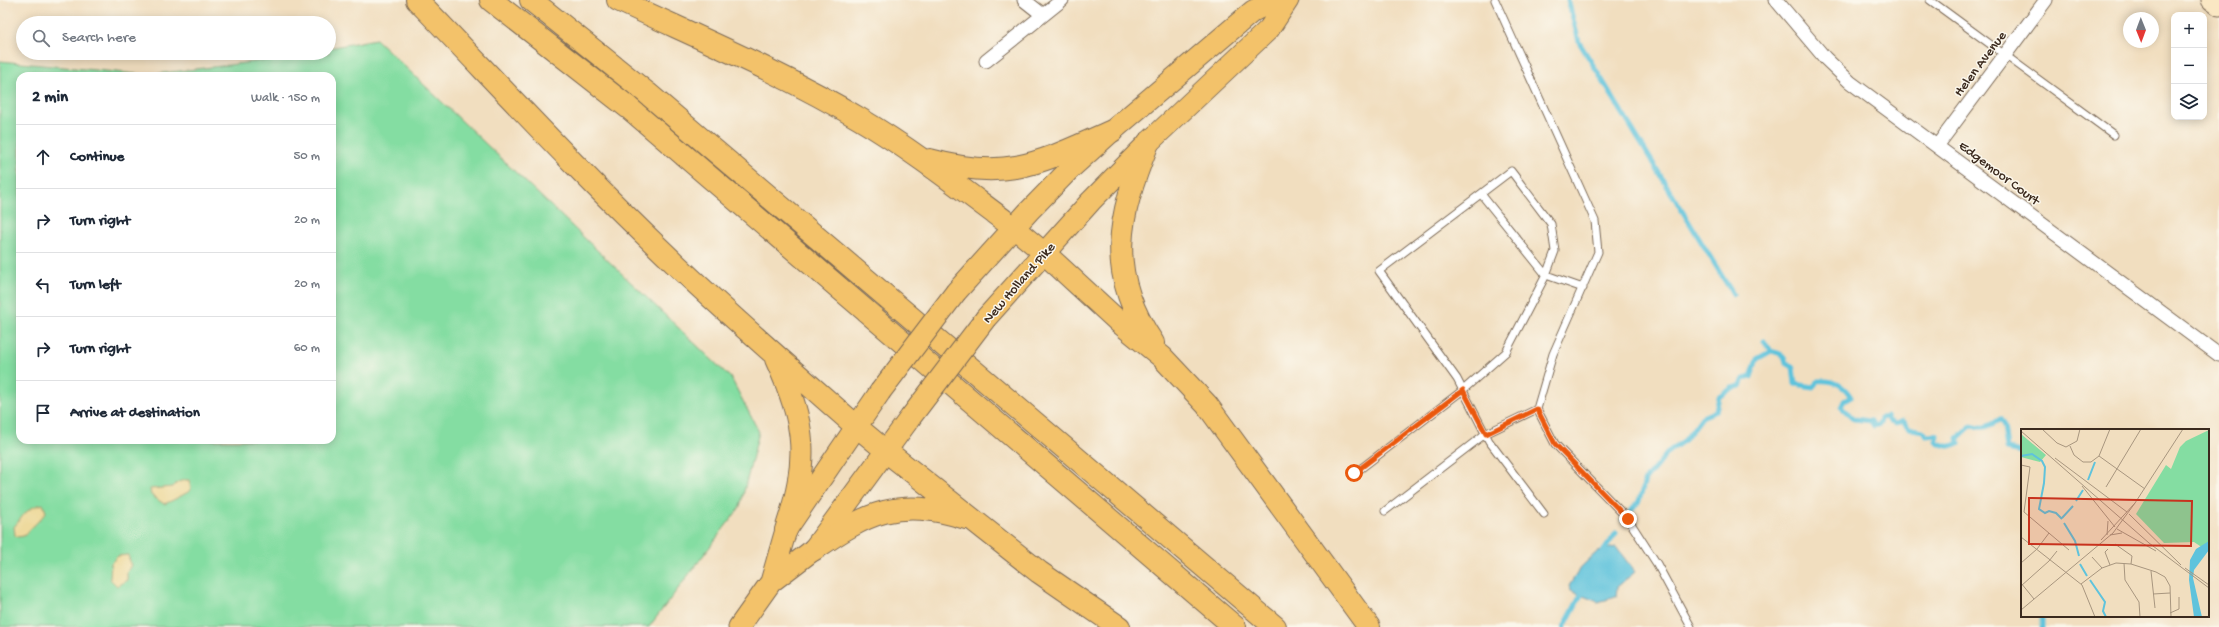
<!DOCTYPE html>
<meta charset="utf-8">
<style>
body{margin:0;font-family:"Gochi Hand",sans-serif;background:#f6f6f7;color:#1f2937}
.controls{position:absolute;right:12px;top:12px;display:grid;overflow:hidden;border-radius:8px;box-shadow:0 2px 10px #0003}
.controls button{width:36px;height:36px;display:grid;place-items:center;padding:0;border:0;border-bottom:1px solid #e0e1e3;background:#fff;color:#1f2937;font:20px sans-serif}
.compass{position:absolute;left:2123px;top:12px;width:36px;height:36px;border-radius:50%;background:#fff;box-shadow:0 2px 10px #0003;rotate:179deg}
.stop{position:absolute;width:12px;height:12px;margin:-9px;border:3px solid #ea580c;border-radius:50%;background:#fff}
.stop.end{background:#ea580c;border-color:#fff;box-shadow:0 1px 4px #0008}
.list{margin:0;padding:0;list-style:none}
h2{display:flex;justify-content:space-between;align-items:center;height:52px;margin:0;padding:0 16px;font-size:17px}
h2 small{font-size:13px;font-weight:400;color:#747a83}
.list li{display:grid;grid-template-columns:26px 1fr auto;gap:12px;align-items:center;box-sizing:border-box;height:64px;padding:0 16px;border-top:1px solid #e0e1e3}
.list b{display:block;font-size:15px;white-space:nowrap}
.list em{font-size:13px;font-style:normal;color:#747a83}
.icon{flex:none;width:22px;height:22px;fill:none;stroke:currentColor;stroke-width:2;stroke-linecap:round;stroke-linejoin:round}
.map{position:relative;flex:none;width:2219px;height:627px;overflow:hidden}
.search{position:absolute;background:#fff;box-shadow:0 2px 10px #0003;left:16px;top:16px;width:320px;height:44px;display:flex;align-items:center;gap:10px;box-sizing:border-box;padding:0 14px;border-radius:22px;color:#747a83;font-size:15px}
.panel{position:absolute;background:#fff;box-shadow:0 2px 10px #0003;left:16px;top:72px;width:320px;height:372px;border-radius:12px}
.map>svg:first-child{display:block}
</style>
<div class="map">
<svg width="2219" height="627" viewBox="0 0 2219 627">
<rect width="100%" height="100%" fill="#fbf7ec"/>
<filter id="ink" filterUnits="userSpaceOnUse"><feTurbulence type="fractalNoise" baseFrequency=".025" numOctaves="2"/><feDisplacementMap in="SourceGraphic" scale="8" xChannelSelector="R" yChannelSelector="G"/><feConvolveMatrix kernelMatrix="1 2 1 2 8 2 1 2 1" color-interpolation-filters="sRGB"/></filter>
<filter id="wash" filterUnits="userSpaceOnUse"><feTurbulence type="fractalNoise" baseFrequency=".012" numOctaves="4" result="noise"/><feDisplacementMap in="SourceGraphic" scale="16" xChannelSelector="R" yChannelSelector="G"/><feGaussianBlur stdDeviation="0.9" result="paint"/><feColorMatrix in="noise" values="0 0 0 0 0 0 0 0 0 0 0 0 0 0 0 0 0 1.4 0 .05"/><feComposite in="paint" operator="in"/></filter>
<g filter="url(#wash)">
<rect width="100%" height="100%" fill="#f1debf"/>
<path fill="#84dda2" stroke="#608460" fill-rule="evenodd" d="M 376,39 L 731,378 L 759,432 L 740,507 L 649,627 L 0,627 L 0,61 L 147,75 L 269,60 L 305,53 L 329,53 L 329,48 ZM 20,76 L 332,76 L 332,440 L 20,440 Z"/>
<path fill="#eeda9e" stroke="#94825e" d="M 185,480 L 189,480 L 191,490 C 189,492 168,503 164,504 L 151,495 L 150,489 L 173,487 L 178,482 Z
M 43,504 L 46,512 C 45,515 28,531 24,536 L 17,537 L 15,535 L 14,527 C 23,516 27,507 43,504 Z
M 128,555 L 131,565 L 127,572 L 127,580 L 117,586 L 110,579 L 111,563 L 118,556 Z"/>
<path fill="#5fc3dc" stroke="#4d767d" d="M 1616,547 L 1635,572 L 1617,587 L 1616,597 L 1598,602 L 1571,591 L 1569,586 L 1581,567 L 1598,551 Z"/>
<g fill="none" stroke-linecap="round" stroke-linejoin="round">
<path stroke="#5fc3dc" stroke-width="5" d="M 1568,0 L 1579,42 L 1733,294
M 1764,341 L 1771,351 C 1779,353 1785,354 1786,363 L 1793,367 L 1795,384 L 1813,387 L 1818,381 C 1833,380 1843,384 1851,397 L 1844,401 L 1841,407 L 1854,419 L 1871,421 L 1874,426 L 1880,424 L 1881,418 L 1887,417 L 1890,422 L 1896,424 L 1902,421 L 1909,428 L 1923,431 L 1926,436 L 1937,435 L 1936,441 C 1945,447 1949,448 1959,443 L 1958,438 L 1972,425 C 1984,430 1990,426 2000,419 L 2004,426 L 2007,449 L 2022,452
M 1623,520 L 1639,501 L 1645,480 L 1669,451 L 1685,440 L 1702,417 L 1716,411 L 1719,397 L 1732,388 L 1740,386 L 1744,379 L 1751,377 L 1757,359 L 1771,351
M 1601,555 L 1616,533
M 1564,627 L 1584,589
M 2042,627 L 2042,616"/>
</g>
</g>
<g filter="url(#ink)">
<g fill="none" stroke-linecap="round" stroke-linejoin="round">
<g stroke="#7b6956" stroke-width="9">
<path id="lane" d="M 1495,0 L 1595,221 L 1598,252 L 1553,354 L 1537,409 L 1555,444 L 1628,519 L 1657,564 L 1691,627
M 1930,0 L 2114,135
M 1355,473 L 1463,390 L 1506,352 L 1546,275 L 1481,194
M 1385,511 L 1485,434 L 1537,409
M 1544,514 L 1489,441 L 1457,379 L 1379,271 L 1511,171 L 1551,224 L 1555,251 L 1546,275 L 1583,288"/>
</g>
<g stroke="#7b6956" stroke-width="15">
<path id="street" d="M 1024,0 L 1043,15
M 1776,0 L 1825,58 L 1850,82 L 2219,355
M 986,61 L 1062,0
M 1937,146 L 2046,0"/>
</g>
<g stroke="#7b6956" stroke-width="21">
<path id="secondary" d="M 2211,0 L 2219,6"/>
</g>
<g stroke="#7b6956" stroke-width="23">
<path id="primary" d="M 1013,227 L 1043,252
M 956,292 L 1029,211 L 1070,169 L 1112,131 L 1253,11 L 1275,0
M 986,318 L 1091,201 L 1148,143 L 1269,29 L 1288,0
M 856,426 L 886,451
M 771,582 L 786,530 L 880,392
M 739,627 L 771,582 L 813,550 L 910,418"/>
</g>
<g stroke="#7b6956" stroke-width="24">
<path id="highway" d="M 417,0 C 499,85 579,172 664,253 C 726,313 791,369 856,426
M 491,0 L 629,108 L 1235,627
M 531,0 L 647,93 L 1275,627
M 618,0 C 699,38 783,73 860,119 C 914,151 963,190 1013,227
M 1148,143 C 1118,217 1105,272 1153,343
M 930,160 C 1009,182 1041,162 1112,131
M 1043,252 L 1119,322 L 1162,357 L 1207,405 L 1369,627
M 776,359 C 807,427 809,460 786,530
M 886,451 L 1039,572 L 1119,627
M 813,550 C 869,512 897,497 966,518"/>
</g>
<use href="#lane" stroke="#fff" stroke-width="7"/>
<use href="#street" stroke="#fff" stroke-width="13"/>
<use href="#secondary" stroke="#fae7c3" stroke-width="19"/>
<use href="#primary" stroke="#f3c26a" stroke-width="21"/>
<use href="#highway" stroke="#f3c26a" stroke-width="22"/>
<g stroke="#7b6956" stroke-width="23" stroke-linecap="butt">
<path id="primary-bridge" d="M 880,392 L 956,292
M 910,418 L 986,318"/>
</g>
<use href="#primary-bridge" stroke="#f3c26a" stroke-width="21"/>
</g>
</g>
<g fill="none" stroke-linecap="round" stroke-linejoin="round" filter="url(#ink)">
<path stroke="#ea580c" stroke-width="5" d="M 1354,473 L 1463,390 L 1486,434 L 1537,409 L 1555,444 L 1628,519"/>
</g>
<g text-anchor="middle" stroke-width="3" stroke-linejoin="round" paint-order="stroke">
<g font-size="14" fill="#3b2a1e" stroke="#fbf7ec">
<text transform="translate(1979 63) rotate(-53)" y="5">Helen Avenue</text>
<text transform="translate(2000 172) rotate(37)" y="5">Edgemoor Court</text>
<text transform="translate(1018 282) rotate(-49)" y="5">New Holland Pike</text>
</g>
</g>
<g transform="translate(2021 429)">
<rect width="188" height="188" fill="#f1debf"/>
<path d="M 188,1 L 188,123 L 173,113 L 143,114 L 115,85 L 145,36 L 150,40 L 159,18 L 165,12 ZM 0,5 L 25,26 L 19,33 L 0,28 Z" fill="#84dda2"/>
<path d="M 188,112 L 188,121 L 173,141 L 172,149 L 181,188 L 173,188 L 168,151 L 169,131 L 175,120 Z" fill="#5fc3dc"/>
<path fill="none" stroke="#5fc3dc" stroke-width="2" d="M 0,27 L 11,25 L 21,32 L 24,38 L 23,54 L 18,80 L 24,84 L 28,82 L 35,84 L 41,90M 67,51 L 74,33M 55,72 L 62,61M 41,89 L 52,77M 43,94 L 54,112 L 58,127M 59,135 L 66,147M 69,151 L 84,173 L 82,182 L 85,188"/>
<path fill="none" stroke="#a8967f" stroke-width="1" d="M 21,0 L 36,14 L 45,18 L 56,12 L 59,0M 0,2 L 128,114 L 188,159M 49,17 L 53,26 L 62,33 L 70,33 L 78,27M 78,27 L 124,60M 78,27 L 89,0M 34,29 L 106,83M 0,36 L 9,38 L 3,83 L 48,121M 61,57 L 94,98M 85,58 L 120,0M 108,85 L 160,136M 96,100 L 135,122M 86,106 L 87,92M 89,106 L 101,104M 0,108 L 61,156 L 74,188M 80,111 L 114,74 L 162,0M 94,115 L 111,127 L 110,135M 87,120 L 84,123 L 89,136M 71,128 L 81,139M 0,134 L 16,120 L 28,104M 103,134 L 104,151 L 118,173 L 119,188M 164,139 L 188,156M 130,142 L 134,179M 0,154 L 13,170M 60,155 L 81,139 L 95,134 L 110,135 L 135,143 L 144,148 L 149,157 L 150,188M 0,157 L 28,132 L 36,122M 132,165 L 149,164M 0,181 L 92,104 L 114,74M 149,184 L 158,180 L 158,168"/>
<path fill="#c8321e" fill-opacity="0.15" stroke="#c8321e" stroke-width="2" d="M 8,69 L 171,72 L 170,117 L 8,115 Z"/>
<rect width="188" height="188" fill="none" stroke="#3b2a1e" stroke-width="2"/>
</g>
</svg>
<div class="controls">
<button>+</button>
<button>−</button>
<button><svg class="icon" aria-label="layers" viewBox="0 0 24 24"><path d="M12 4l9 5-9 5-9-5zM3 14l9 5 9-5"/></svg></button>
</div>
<svg class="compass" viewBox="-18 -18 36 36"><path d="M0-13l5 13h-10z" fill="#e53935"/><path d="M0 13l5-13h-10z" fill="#747a83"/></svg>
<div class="stop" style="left:1354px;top:473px"></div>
<div class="stop end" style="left:1628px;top:519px"></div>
<div class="search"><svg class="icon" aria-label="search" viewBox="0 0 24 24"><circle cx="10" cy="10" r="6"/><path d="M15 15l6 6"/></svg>Search here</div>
<section class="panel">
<h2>2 min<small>Walk · 150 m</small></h2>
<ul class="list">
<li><svg class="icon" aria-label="ahead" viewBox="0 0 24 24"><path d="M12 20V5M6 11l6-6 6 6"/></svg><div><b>Continue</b></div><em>50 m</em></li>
<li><svg class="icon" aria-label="right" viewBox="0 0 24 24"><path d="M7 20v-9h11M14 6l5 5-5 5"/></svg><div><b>Turn right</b></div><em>20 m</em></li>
<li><svg class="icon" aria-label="left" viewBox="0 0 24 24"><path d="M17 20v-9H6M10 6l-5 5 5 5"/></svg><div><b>Turn left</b></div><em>20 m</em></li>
<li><svg class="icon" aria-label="right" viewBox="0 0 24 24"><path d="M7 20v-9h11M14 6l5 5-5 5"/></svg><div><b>Turn right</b></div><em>60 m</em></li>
<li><svg class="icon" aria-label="arrive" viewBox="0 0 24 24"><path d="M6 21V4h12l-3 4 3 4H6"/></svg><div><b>Arrive at destination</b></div></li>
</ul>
</section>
</div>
